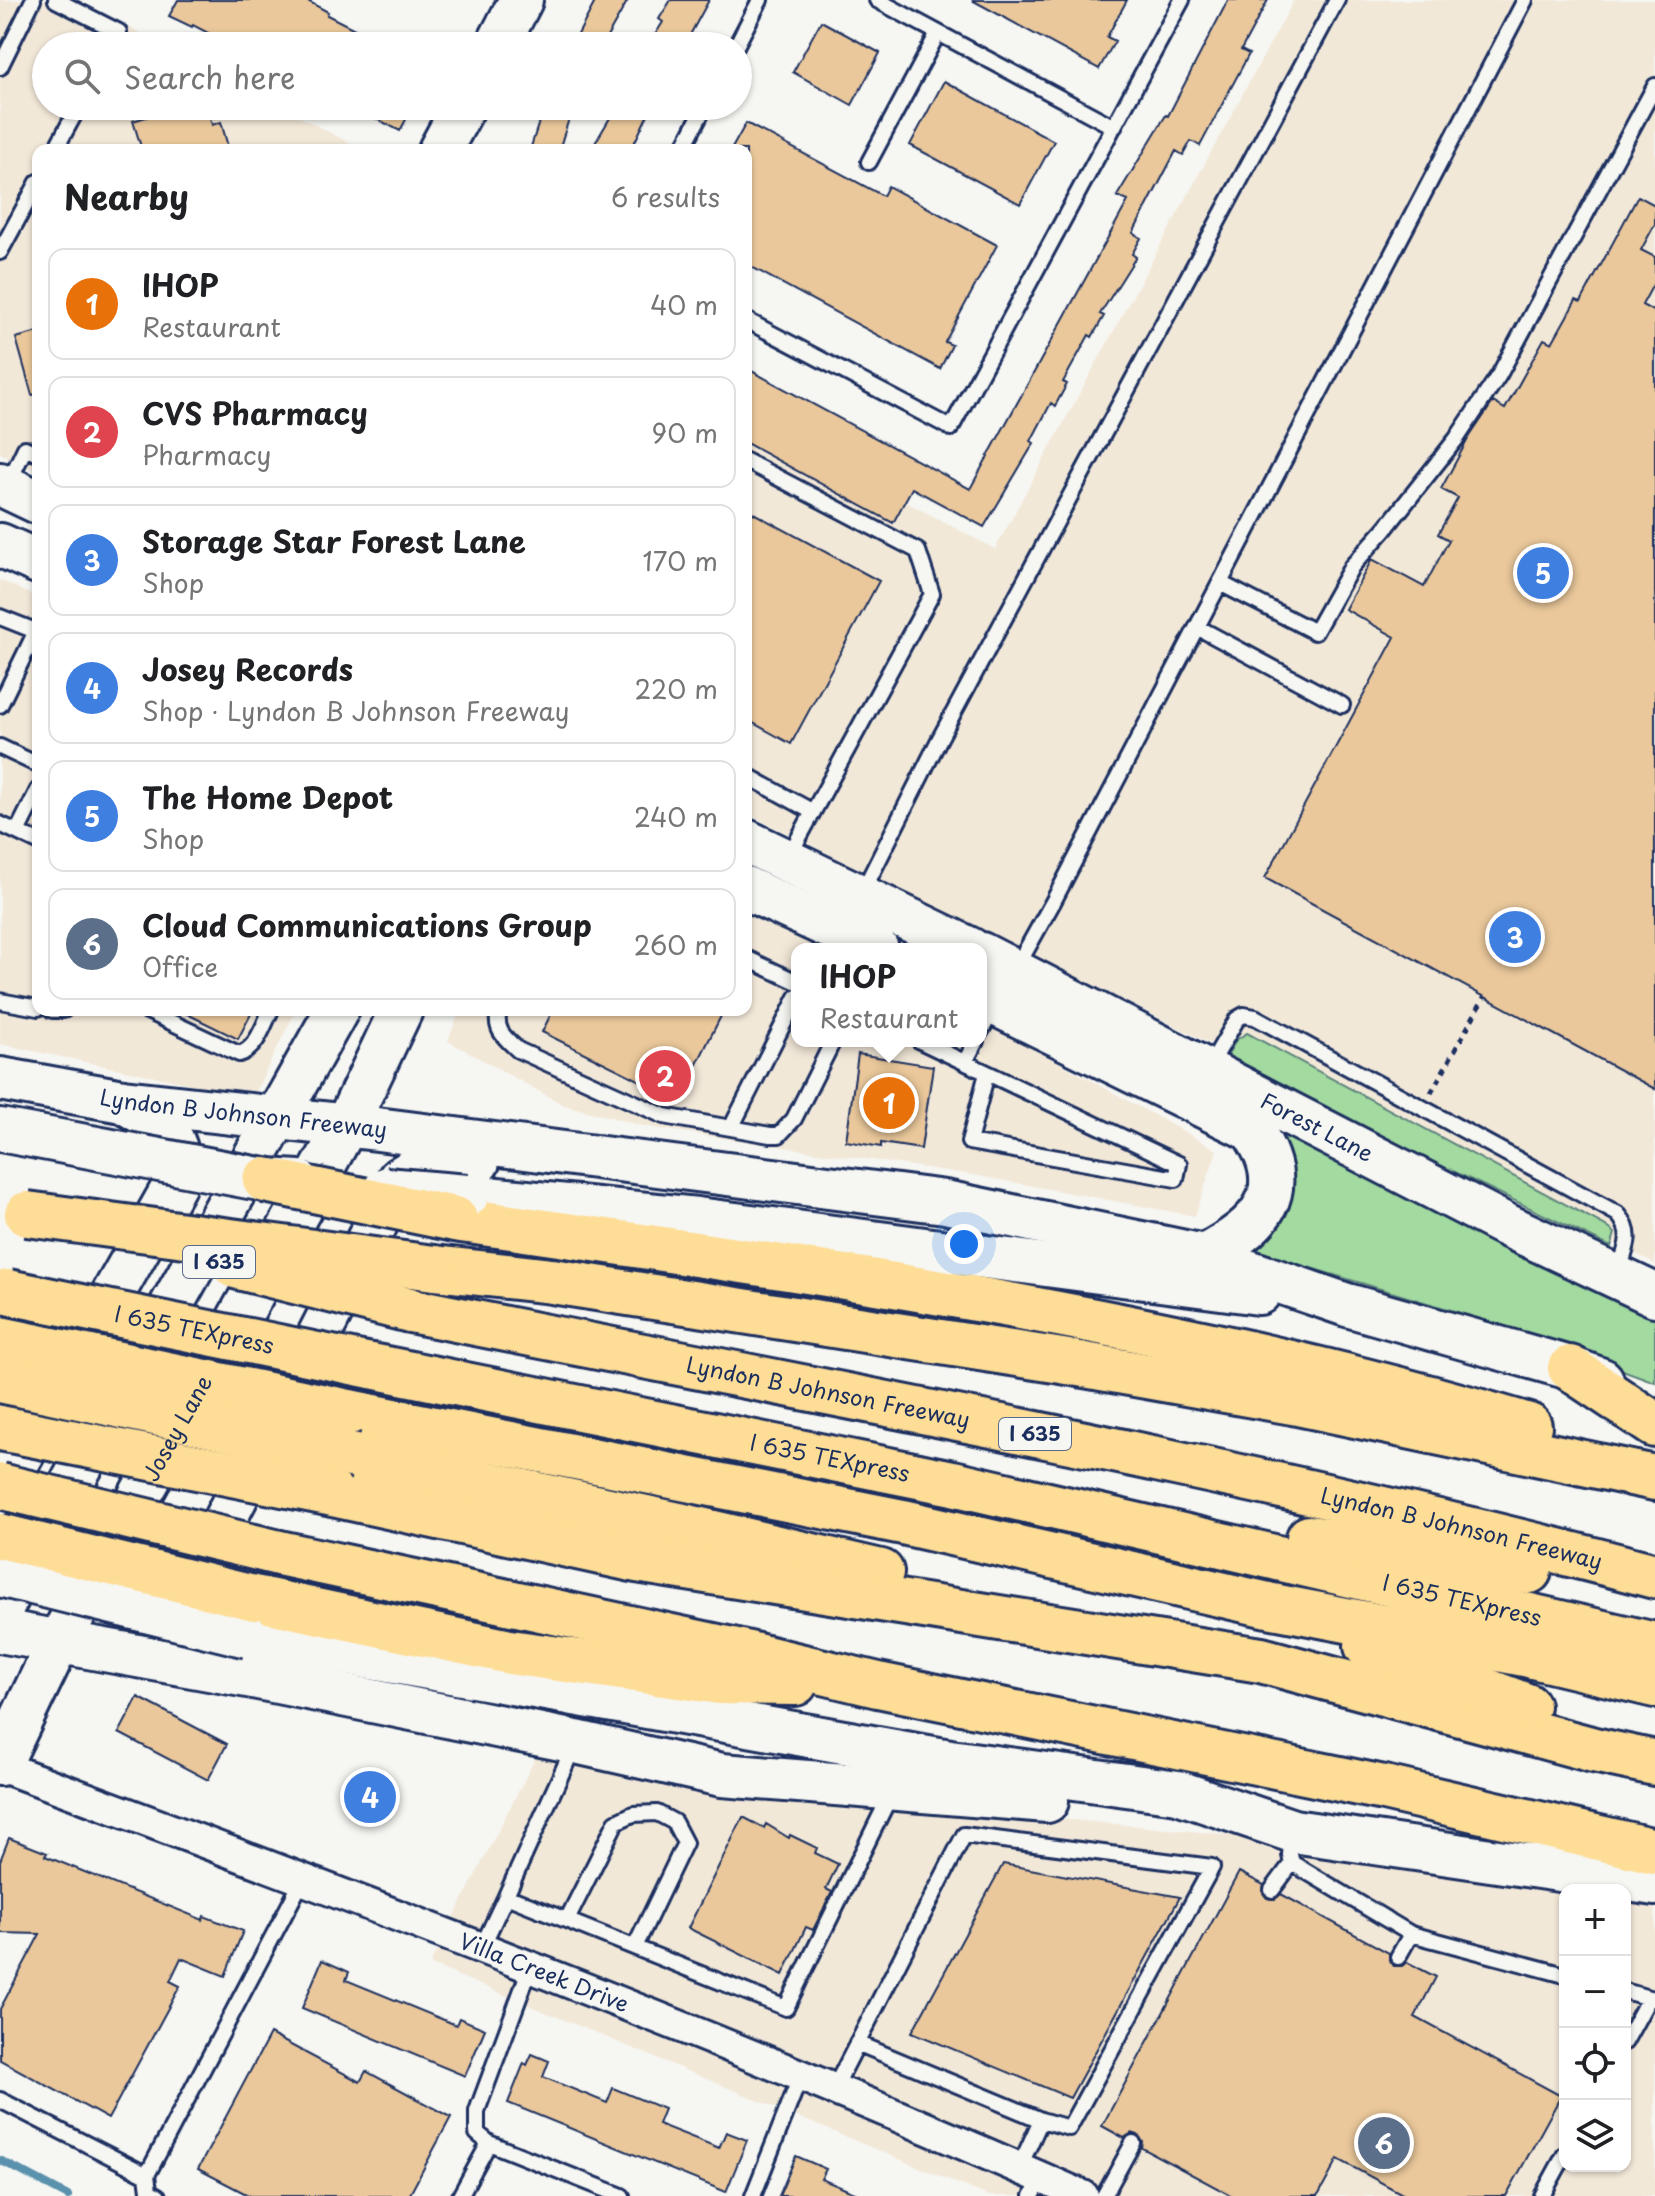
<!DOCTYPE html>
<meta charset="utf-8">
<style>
body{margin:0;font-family:"Playpen Sans",sans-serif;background:#f6f6f6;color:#202124}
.controls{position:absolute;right:24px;bottom:24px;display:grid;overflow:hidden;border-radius:16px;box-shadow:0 2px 6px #0004}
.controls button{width:72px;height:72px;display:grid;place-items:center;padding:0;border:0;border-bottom:2px solid #e0e0e0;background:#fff;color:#202124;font:40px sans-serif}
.you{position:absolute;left:964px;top:1244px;width:28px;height:28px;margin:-20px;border:6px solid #fff;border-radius:50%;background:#1a73e8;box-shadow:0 0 0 12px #1a73e833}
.badge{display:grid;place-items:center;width:52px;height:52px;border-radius:50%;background:#0b8043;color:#fff;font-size:26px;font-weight:700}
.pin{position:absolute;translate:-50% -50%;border:4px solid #fff;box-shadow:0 2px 8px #0006}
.popup{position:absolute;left:791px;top:943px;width:196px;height:104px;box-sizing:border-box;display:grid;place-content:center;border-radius:16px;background:#fff;filter:drop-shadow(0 2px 6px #0005);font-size:26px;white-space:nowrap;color:#757577}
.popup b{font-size:30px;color:#202124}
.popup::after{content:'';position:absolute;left:50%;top:100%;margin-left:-16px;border:16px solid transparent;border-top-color:#fff}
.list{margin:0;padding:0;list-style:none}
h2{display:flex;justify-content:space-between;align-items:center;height:104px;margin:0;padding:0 32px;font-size:34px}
h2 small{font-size:26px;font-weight:400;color:#757577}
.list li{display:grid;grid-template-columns:52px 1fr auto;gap:24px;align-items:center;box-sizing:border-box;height:112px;margin:0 16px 16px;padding:0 16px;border:2px solid #e0e0e0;border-radius:16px}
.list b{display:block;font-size:30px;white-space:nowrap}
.list p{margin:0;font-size:26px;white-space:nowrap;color:#757577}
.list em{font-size:26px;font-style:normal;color:#757577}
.icon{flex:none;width:44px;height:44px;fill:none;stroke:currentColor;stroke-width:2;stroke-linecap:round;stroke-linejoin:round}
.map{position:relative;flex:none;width:1655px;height:2196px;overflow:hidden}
.search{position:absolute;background:#fff;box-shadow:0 2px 6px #0004;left:32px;top:32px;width:720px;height:88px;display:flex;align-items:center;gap:20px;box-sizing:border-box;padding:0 28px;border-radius:44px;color:#757577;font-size:30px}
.panel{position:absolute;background:#fff;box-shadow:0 2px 6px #0004;left:32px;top:144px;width:720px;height:872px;border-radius:16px}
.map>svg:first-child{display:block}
</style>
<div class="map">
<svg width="1655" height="2196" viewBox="0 0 1655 2196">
<rect width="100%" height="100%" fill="#f6f6f2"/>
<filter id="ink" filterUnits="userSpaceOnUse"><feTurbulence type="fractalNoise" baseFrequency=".0125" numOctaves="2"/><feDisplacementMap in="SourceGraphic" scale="16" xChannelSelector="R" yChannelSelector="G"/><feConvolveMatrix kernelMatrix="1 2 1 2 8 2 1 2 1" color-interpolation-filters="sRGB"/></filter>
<g filter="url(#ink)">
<path fill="#f2e8d8" d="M 0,0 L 78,0 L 165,46 L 46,46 L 46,106 L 279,106 L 363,150 L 38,150 L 38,471 L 0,453 Z
M 1294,0 L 1655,0 L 1655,1264 L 746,813 L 746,417 L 995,549 Z
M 0,580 L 38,598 L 38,1010 L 296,1010 L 253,1097 L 0,1044 Z
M 746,914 L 823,949 L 797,949 L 797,1041 L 981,1041 L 981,1024 L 1036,1050 L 1217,1150 L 1195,1216 L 973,1175 L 648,1127 L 564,1105 L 448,1041 L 460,1010 L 746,1010 Z
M 538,1753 L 749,1790 L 1244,1836 L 1565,1892 L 1565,2166 L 1625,2166 L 1625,1902 L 1655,1909 L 1655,2196 L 988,2196 L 430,1964 Z"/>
<path fill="#a2da9f" stroke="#5e847e" stroke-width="2" d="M 1247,1033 L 1606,1226 L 1615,1233 L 1611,1247 L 1224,1061 L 1236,1040 Z
M 1279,1129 L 1655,1306 L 1655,1382 L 1504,1326 L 1251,1250 L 1275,1132 Z"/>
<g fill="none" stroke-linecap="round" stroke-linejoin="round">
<path stroke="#5a91ac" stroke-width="8" d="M 0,2160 L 68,2196"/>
</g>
<path fill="#eac89b" stroke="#1b2f5e" stroke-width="2" d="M 178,0 L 306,0 L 328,12 L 327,15 L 388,46 L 233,46 L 193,25 L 192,27 L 169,16 Z
M 596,0 L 628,0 L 602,46 L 572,46 Z
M 671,0 L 709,0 L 684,46 L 648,46 L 663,22 L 659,19 Z
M 972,0 L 1127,0 L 1107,37 L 1115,41 L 1099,69 Z
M 1228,0 L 1268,0 L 1241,50 L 1249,54 L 1200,146 L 1191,141 L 1183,155 L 1176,151 L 1133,233 L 1141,238 L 1132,254 L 1136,257 L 1100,314 L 1104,316 L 1092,337 L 1089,335 L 1063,382 L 1067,384 L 1055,406 L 1051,403 L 1031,441 L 1034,443 L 984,527 L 912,488 L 893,523 L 746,443 L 746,368 L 970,489 L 1128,201 L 1117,196 L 1166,115 L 1168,116 Z
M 821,21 L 880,53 L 852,105 L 793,72 Z
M 944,81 L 1054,141 L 1020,204 L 910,145 Z
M 181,106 L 207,106 L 212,125 L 221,122 L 229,150 L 142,150 L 133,121 Z
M 352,106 L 413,106 L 400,131 Z
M 544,106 L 573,106 L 559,150 L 530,150 Z
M 617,106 L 652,106 L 631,150 L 591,150 Z
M 746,123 L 883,196 L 888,186 L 997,245 L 945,342 L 952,345 L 940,369 L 746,264 L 746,150 L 731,150 Z
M 1638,196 L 1655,205 L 1655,224 L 1641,250 L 1655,257 L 1655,281 L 1642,305 L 1655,312 L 1655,1089 L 1265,878 L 1395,637 L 1345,609 L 1372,559 L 1424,587 L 1449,540 L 1438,534 L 1458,498 L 1441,489 L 1468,439 L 1493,402 L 1505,409 L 1544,339 L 1552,343 L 1576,300 L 1581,302 Z
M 38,332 L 38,394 L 32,395 L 16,338 Z
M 746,509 L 879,581 L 791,744 L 746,719 Z
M 179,1010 L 253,1010 L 238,1039 Z
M 553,1010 L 724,1010 L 679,1100 L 542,1032 Z
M 858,1054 L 933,1066 L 921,1149 L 881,1143 L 881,1147 L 846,1141 Z
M 138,1697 L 227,1744 L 208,1780 L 119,1733 Z
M 743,1817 L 764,1828 L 766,1824 L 789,1838 L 790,1835 L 817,1848 L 815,1853 L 838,1864 L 826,1889 L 832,1892 L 813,1930 L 806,1927 L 783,1975 L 688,1928 Z
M 9,1838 L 47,1853 L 45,1856 L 203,1920 L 204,1916 L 243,1931 L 225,1976 L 181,1958 L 170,1981 L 180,1986 L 108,2119 L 0,2060 L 0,2009 L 40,1934 L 0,1933 L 0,1861 Z
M 1003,1864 L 1180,1897 L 1070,2098 L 912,2032 Z
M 1239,1872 L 1264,1885 L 1263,1893 L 1267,1898 L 1275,1899 L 1281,1894 L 1389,1953 L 1389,1961 L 1394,1966 L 1402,1966 L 1407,1962 L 1436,1977 L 1415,2017 L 1561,2096 L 1506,2196 L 1406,2196 L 1338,2159 L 1318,2196 L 1232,2196 L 1142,2148 L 1143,2142 L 1138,2135 L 1132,2133 L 1124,2138 L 1102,2126 Z
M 322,1960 L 349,1972 L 346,1980 L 456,2025 L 459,2018 L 485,2029 L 465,2076 L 302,2008 Z
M 270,2034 L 360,2082 L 366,2071 L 451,2117 L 409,2196 L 250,2196 L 198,2169 Z
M 532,2054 L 549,2061 L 543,2077 L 607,2103 L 613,2088 L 664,2109 L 658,2124 L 719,2148 L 726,2132 L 747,2140 L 726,2192 L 508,2103 L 524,2063 L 527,2065 Z
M 796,2156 L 826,2169 L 821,2179 L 862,2196 L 779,2196 Z"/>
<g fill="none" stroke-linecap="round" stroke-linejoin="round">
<g stroke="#1b2f5e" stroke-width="20">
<path id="lane" d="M 56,0 L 119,32 L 111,46
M 877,0 L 1114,127
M 736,46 L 760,0
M 0,67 L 33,0
M 55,150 L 79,106
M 682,150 L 705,106
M 869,162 L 938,33
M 0,252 L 38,182
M 746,320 L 951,428 L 1182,0
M 746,461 L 918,551 L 932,594 L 789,856
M 7,486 L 25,448 L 38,454
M 1220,583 L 1315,632 L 1352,566 L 1385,529 L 1457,438 L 1499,375 L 1655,86
M 0,617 L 38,632
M 1197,627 L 1342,705
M 0,705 L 38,627
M 0,747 L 38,765
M 746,775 L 813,812
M 0,824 L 38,842
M 17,832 L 38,790
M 863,891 L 940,738 L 1337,0
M 746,958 L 797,982
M 1015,970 L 1053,902 L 1525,0
M 0,1001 L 38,1008
M 52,1010 L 64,1010
M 145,1010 L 239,1054 C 257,1049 263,1026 271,1010
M 499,1010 C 494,1030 504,1037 518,1050 L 664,1116 L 770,1135 L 779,1135 L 794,1119 L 833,1041
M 981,1031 L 993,1009
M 920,1041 L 1179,1164 L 1176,1179 L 969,1142 L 987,1073
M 965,1062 L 976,1041
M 1209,1067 L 1237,1019 L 1244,1015 L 1255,1017 L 1618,1214 C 1635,1234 1626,1249 1618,1272
M 731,1128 L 797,997
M 574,1746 L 506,1896 L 786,2008 L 892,1792
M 1292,1834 L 1290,1855 L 1292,1863 L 1411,1934 L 1565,1975
M 1272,1890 L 1292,1863
M 567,1920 L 616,1822 L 633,1814 L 657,1813 L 674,1822 L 685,1843 L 635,1947
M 481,1949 L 506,1896
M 1398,1957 L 1411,1934
M 530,1968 L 477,2111 L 477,2133 L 489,2143 L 622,2196
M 1625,1991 L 1649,1998
M 1625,2042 L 1649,1998 L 1655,1999
M 857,2043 L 1041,2120
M 834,2089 L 964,1835 L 1212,1867 L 1069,2128 L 1041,2120 L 1019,2168
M 0,2100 L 147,2175
M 158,2196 L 149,2191 L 147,2175 L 302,1881
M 460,2196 L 489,2143
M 753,2196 L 801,2075
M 1032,2196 L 1042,2178
M 1104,2196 L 1133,2143
M 1542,2196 L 1565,2154"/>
</g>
<g stroke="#1b2f5e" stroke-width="36">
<g id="street">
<path id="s1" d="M 0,1766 C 364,1901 728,2039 1083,2196"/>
</g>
</g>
<g stroke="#1b2f5e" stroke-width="48">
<g id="secondary">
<path d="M 497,46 L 521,0"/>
<path d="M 440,150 L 464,106"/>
<path d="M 0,484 L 38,502"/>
<path d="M 0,545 L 38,562"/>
<path d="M 746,841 L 970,949"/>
<path d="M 746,888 L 877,949"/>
<path id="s2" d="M 981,954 L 1506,1225 L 1655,1295"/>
<path d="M 981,997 L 1252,1130 C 1295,1192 1261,1226 1204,1256"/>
<path id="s3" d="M 0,1079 L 123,1101 L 377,1129 L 945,1202 L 1204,1256 L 1347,1305 L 1570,1368 L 1602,1380"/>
<path d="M 0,1130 L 38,1137"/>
<path d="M 467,1196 L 697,1219 L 1259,1293"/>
<path d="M 0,1494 L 174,1186 C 187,1138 164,1125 126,1103"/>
<path d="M 0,1611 L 337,1010"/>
<path d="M 180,1615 L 180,1607 L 399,1179 C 431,1157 440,1159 478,1162"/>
<path d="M 0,1631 L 253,1677 L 576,1742 L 722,1775 L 1047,1801"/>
<path d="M 248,1636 L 950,1761 L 1178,1792 L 1293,1831 L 1655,1884"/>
<path id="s4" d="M 0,1764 L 59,1641 L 346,1126 L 401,1010"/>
</g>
</g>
<g stroke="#1b2f5e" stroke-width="50">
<g id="highway">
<path d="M 455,1219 C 816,1271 1179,1321 1529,1426"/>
<path d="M 434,1268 L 552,1281 L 1062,1361 L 1293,1402 L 1655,1478"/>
<path id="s5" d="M 410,1310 C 826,1393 1245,1468 1655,1576"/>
<path id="s6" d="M 371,1366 L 953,1483 L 1655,1645"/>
<path d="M 1570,1368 L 1655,1425"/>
<path d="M 349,1412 L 903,1522 L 1268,1605 L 1529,1655 L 1655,1685"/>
<path d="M 356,1456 L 679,1525 L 881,1572"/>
<path d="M 333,1494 L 637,1560 L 1261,1660 L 1594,1750 L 1655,1763"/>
<path d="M 1309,1538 L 1529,1571"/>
<path d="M 279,1553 L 732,1650 L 878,1685 L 1384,1788 L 1655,1851"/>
<path d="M 254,1598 L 510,1652 L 720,1682 L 795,1683"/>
<path d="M 1367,1646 L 1527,1706"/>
</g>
</g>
<path stroke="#1b2f5e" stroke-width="5" stroke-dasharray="6 6" stroke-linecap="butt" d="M 1431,1093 L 1485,996"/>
<use href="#lane" stroke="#f6f6f2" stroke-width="14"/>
<use href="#street" stroke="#f6f6f2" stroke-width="30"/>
<use href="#secondary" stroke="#f6f6f2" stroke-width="42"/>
<use href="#highway" stroke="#fedd96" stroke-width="44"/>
<g stroke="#1b2f5e" stroke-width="48" stroke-linecap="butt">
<path id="secondary-bridge" d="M 38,1137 L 265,1180 L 299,1182
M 385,1189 L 467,1196
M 0,1575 L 248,1636"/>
</g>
<g stroke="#1b2f5e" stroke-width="50" stroke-linecap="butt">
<g id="highway-bridge">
<path d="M 265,1180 L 455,1219"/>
<path d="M 27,1214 L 434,1268"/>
<path d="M 235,1266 L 410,1310"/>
<path id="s7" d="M 8,1292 L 371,1366"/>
<path d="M 0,1339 L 349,1412"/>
<path d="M 0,1380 L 356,1456"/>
<path d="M 0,1428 L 333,1494"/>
<path d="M 0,1486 L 279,1553"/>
<path d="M 0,1536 L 254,1598"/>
</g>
</g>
<use href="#secondary-bridge" stroke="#f6f6f2" stroke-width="42"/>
<use href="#highway-bridge" stroke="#fedd96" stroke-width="44"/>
</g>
</g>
<g text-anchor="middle" stroke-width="7" stroke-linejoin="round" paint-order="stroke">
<g fill="#f6f6f2" stroke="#5d6b8a" stroke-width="2">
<rect x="183" y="1246" width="72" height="32" rx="6"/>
<rect x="999" y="1418" width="72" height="32" rx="6"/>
</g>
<g font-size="20" font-weight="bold" fill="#1b2f5e">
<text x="219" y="1269">I 635</text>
<text x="1035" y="1441">I 635</text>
</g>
<g font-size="22" fill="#1b2f5e" stroke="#f6f6f2">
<text dy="8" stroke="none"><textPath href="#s3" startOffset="246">Lyndon B Johnson Freeway</textPath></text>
<text dy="8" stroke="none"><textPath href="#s2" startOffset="378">Forest Lane</textPath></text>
<text dy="8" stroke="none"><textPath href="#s7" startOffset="190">I 635 TEXpress</textPath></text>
<text dy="8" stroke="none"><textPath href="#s5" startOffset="426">Lyndon B Johnson Freeway</textPath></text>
<text dy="8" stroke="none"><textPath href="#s4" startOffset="380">Josey Lane</textPath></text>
<text dy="8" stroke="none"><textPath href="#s6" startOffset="468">I 635 TEXpress</textPath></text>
<text dy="8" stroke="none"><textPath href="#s5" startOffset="1074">Lyndon B Johnson Freeway</textPath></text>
<text dy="8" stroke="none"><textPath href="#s6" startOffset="1116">I 635 TEXpress</textPath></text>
<text dy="8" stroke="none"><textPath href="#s1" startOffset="582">Villa Creek Drive</textPath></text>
</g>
</g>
</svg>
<div class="controls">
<button>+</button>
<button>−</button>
<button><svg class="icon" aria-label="locate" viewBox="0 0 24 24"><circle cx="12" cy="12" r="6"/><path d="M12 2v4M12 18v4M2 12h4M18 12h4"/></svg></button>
<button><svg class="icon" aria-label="layers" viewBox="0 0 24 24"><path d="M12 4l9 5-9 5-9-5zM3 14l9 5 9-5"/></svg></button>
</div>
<div class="you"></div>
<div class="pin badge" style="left:889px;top:1103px;background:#e8710a">1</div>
<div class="popup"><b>IHOP</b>Restaurant</div>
<div class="pin badge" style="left:665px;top:1076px;background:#e0444e">2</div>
<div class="pin badge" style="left:1515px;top:937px;background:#3f7fe0">3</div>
<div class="pin badge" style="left:370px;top:1797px;background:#3f7fe0">4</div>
<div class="pin badge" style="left:1543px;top:573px;background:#3f7fe0">5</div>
<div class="pin badge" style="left:1384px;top:2143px;background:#5c6f8a">6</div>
<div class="search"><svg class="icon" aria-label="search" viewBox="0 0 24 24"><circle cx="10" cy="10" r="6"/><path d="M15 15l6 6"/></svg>Search here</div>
<section class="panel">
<h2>Nearby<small>6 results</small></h2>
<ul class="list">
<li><span class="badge" style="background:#e8710a">1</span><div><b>IHOP</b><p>Restaurant</p></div><em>40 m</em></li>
<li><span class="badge" style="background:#e0444e">2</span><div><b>CVS Pharmacy</b><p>Pharmacy</p></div><em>90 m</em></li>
<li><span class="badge" style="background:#3f7fe0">3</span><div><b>Storage Star Forest Lane</b><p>Shop</p></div><em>170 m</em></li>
<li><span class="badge" style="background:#3f7fe0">4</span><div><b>Josey Records</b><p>Shop · Lyndon B Johnson Freeway</p></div><em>220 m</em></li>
<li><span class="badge" style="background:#3f7fe0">5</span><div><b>The Home Depot</b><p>Shop</p></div><em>240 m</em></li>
<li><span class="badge" style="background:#5c6f8a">6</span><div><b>Cloud Communications Group</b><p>Office</p></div><em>260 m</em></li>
</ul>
</section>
</div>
